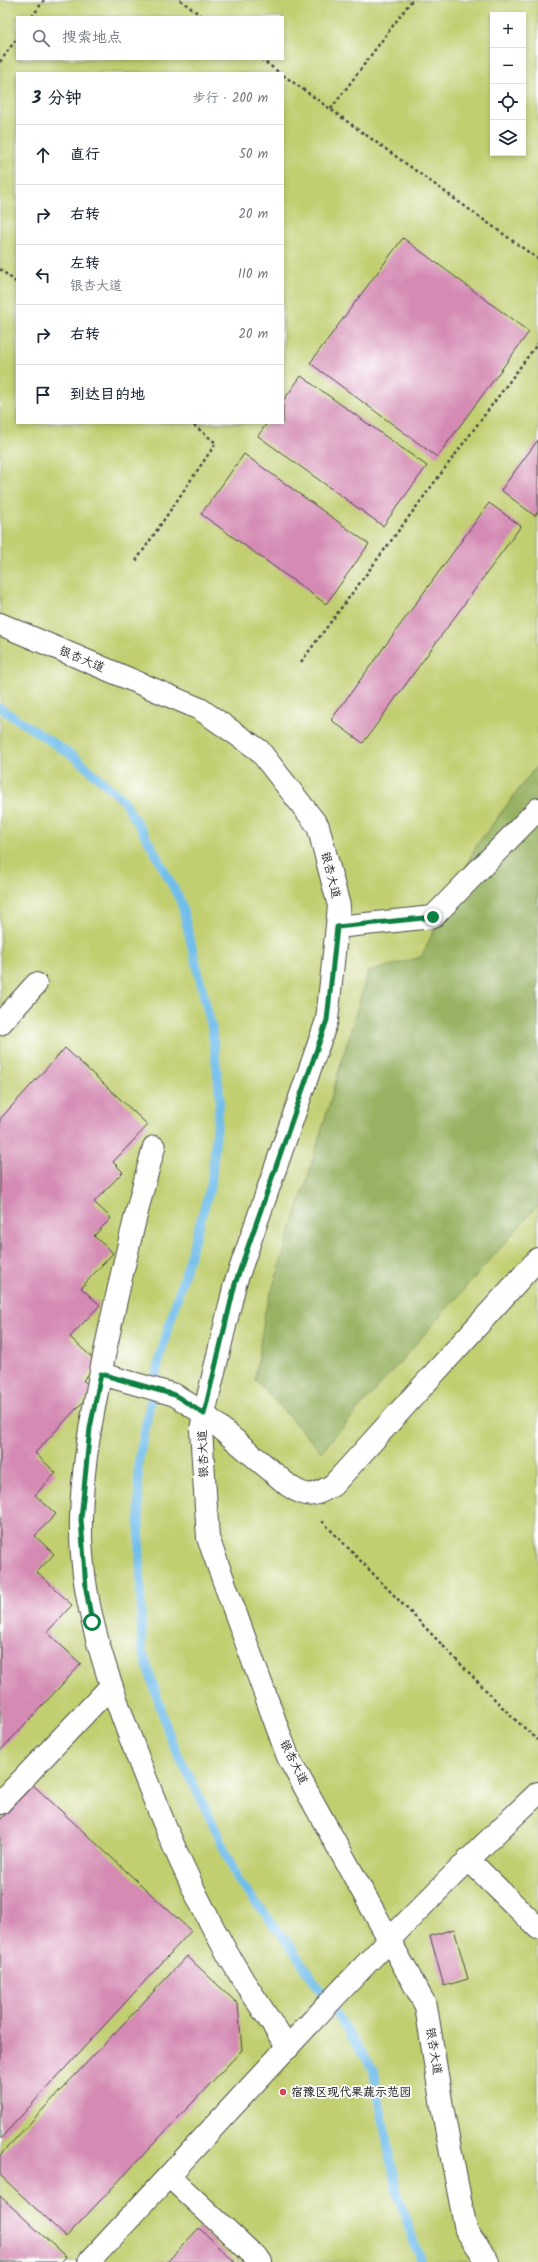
<!DOCTYPE html>
<html lang="zh">
<meta charset="utf-8">
<style>
body{margin:0;font-family:Kalam,"LXGW WenKai TC",sans-serif;background:#f2f2f3;color:#1f2937}
.controls{position:absolute;right:12px;top:12px;display:grid;overflow:hidden;border-radius:0px;box-shadow:0 2px 6px #0003}
.controls button{width:36px;height:36px;display:grid;place-items:center;padding:0;border:0;border-bottom:1px solid #e0e1e3;background:#fff;color:#1f2937;font:20px sans-serif}
.stop{position:absolute;width:12px;height:12px;margin:-9px;border:3px solid #0b8043;border-radius:50%;background:#fff}
.stop.end{background:#0b8043;border-color:#fff;box-shadow:0 1px 4px #0008}
.list{margin:0;padding:0;list-style:none}
h2{display:flex;justify-content:space-between;align-items:center;height:52px;margin:0;padding:0 16px;font-size:17px}
h2 small{font-size:13px;font-weight:400;color:#747a83}
.list li{display:grid;grid-template-columns:26px 1fr auto;gap:12px;align-items:center;box-sizing:border-box;height:60px;padding:0 16px;border-top:1px solid #e0e1e3}
.list b{display:block;font-size:15px;white-space:nowrap}
.list p{margin:0;font-size:13px;white-space:nowrap;color:#747a83}
.list em{font-size:13px;font-style:normal;color:#747a83}
.icon{flex:none;width:22px;height:22px;fill:none;stroke:currentColor;stroke-width:2;stroke-linecap:round;stroke-linejoin:round}
.map{position:relative;flex:none;width:538px;height:2262px;overflow:hidden}
.search{position:absolute;background:#fff;box-shadow:0 2px 6px #0003;left:16px;top:16px;width:268px;height:44px;display:flex;align-items:center;gap:10px;box-sizing:border-box;padding:0 14px;border-radius:0px;color:#747a83;font-size:15px}
.panel{position:absolute;background:#fff;box-shadow:0 2px 6px #0003;left:16px;top:72px;width:268px;height:352px;border-radius:0px}
.map>svg:first-child{display:block}
</style>
<div class="map">
<svg width="538" height="2262" viewBox="0 0 538 2262">
<rect width="100%" height="100%" fill="#fff"/>
<filter id="ink" filterUnits="userSpaceOnUse"><feTurbulence type="fractalNoise" baseFrequency=".025" numOctaves="2"/><feDisplacementMap in="SourceGraphic" scale="8" xChannelSelector="R" yChannelSelector="G"/><feConvolveMatrix kernelMatrix="1 2 1 2 8 2 1 2 1" color-interpolation-filters="sRGB"/></filter>
<filter id="wash" filterUnits="userSpaceOnUse"><feTurbulence type="fractalNoise" baseFrequency=".012" numOctaves="4" result="noise"/><feDisplacementMap in="SourceGraphic" scale="16" xChannelSelector="R" yChannelSelector="G"/><feGaussianBlur stdDeviation="0.9" result="paint"/><feColorMatrix in="noise" values="0 0 0 0 0 0 0 0 0 0 0 0 0 0 0 0 0 1.4 0 .05"/><feComposite in="paint" operator="in"/></filter>
<g filter="url(#wash)">
<rect width="100%" height="100%" fill="#f5f1e2"/>
<path fill="#c1cf71" stroke="#767d4e" fill-rule="evenodd" d="M 0,0 L 538,0 L 538,2262 L 0,2262 ZM 493,15 L 523,15 L 523,153 L 493,153 ZM 17,17 L 283,17 L 283,59 L 17,59 ZM 17,73 L 283,73 L 283,423 L 17,423 Z"/>
<path fill="#98b263" stroke="#626e47" d="M 538,764 L 538,1205 L 321,1452 L 255,1379 L 265,1312 L 306,1183 L 368,972 L 421,957 L 476,846 Z"/>
<g fill="none" stroke-linecap="round" stroke-linejoin="round">
<path stroke="#72beeb" stroke-width="9" d="M 0,708 L 76,758 L 123,800 L 152,847 L 181,902 L 212,1029 L 220,1097 L 211,1185 L 159,1359 L 138,1464 L 142,1650 L 171,1740 L 214,1826 L 238,1880 L 291,1947 L 373,2069 L 397,2193 L 421,2262"/>
</g>
<g id="blocks">
<path fill="#d48ab3" d="M 403,238 L 529,332 L 437,457 L 310,363 Z
M 301,376 L 427,466 L 383,526 L 258,436 L 267,423 L 283,423 L 283,401 Z
M 538,440 L 538,511 L 535,516 L 501,490 Z
M 244,454 L 369,544 L 326,604 L 201,514 Z
M 489,503 L 521,526 L 363,743 L 331,720 Z
M 65,1048 L 148,1125 L 113,1162 L 123,1172 L 94,1202 L 111,1218 L 94,1236 L 113,1253 L 81,1288 L 100,1305 L 70,1337 L 99,1364 L 83,1380 L 94,1390 L 35,1453 L 56,1473 L 35,1495 L 56,1514 L 35,1536 L 54,1554 L 37,1572 L 72,1605 L 47,1632 L 81,1664 L 0,1751 L 0,1119 Z
M 33,1785 L 191,1931 L 0,2139 L 0,1820 Z
M 454,1929 L 468,1979 L 444,1986 L 430,1936 Z
M 187,1956 L 238,2004 L 242,2050 L 66,2237 L 0,2175 L 0,2155 Z
M 0,2196 L 66,2257 L 61,2262 L 0,2262 Z
M 199,2228 L 235,2262 L 167,2262 Z"/>
</g>
</g>
<g filter="url(#ink)">
<use href="#blocks" fill-opacity="0" stroke="#494946" stroke-width="1"/>
<g fill="none" stroke-linecap="round" stroke-linejoin="round">
<g stroke="#494946" stroke-width="24">
<path id="minor" d="M 0,624 L 200,709 L 259,750 L 318,826 L 339,906 L 327,1020 L 235,1284 L 204,1414 L 201,1430 L 208,1538 L 288,1757 L 426,2006 L 442,2107 L 466,2230 L 488,2262
M 337,927 L 433,917 L 538,809
M 0,1024 L 36,984
M 154,1147 C 134,1219 117,1292 102,1366 C 92,1416 82,1467 81,1518 C 79,1595 103,1666 130,1737 C 161,1820 196,1904 243,1980 C 258,2003 273,2025 288,2048
M 101,1374 L 175,1395 L 204,1414 L 289,1486 C 309,1499 313,1496 333,1485 L 538,1259
M 0,1803 L 111,1686
M 468,1859 L 538,1928
M 169,2176 L 261,2262
M 89,2262 C 236,2104 380,1941 538,1793"/>
</g>
<path stroke="#494946" stroke-width="2.5" stroke-dasharray="3 3" stroke-linecap="butt" d="M 180,0 L 203,17
M 32,17 L 44,0
M 261,59 L 280,73
M 0,62 L 17,38
M 283,75 L 538,259
M 331,109 L 412,0
M 0,269 L 17,283
M 136,561 L 216,443 L 191,423
M 301,662 L 538,343
M 322,1521 L 511,1716 L 538,1740"/>
<use href="#minor" stroke="#fff" stroke-width="22"/>
</g>
</g>
<g fill="none" stroke-linecap="round" stroke-linejoin="round" filter="url(#ink)">
<path stroke="#0b8043" stroke-width="5" d="M 92,1622 L 86,1589 L 81,1519 L 90,1428 L 101,1374 L 175,1395 L 204,1414 L 235,1284 L 327,1020 L 337,927 L 433,917"/>
</g>
<circle fill="#d1495b" stroke="#fff" stroke-width="1.5" cx="283" cy="2092" r="4"/>
<g text-anchor="middle" stroke-width="3.5" stroke-linejoin="round" paint-order="stroke">
<g font-size="12" fill="#2b2b2b" stroke="#fff">
<text transform="translate(82 659) rotate(23)" y="4">银杏大道</text>
<text transform="translate(331 875) rotate(76)" y="4">银杏大道</text>
<text transform="translate(203 1454) rotate(-92)" y="4">银杏大道</text>
<text transform="translate(294 1762) rotate(64)" y="4">银杏大道</text>
<text transform="translate(434 2051) rotate(81)" y="4">银杏大道</text>
</g>
<g font-size="12" font-weight="bold" fill="#2b2b2b" stroke="#fff" text-anchor="start">
<text x="291" y="2096">宿豫区现代果蔬示范园</text>
</g>
</g>
</svg>
<div class="controls">
<button>+</button>
<button>−</button>
<button><svg class="icon" aria-label="locate" viewBox="0 0 24 24"><circle cx="12" cy="12" r="6"/><path d="M12 2v4M12 18v4M2 12h4M18 12h4"/></svg></button>
<button><svg class="icon" aria-label="layers" viewBox="0 0 24 24"><path d="M12 4l9 5-9 5-9-5zM3 14l9 5 9-5"/></svg></button>
</div>
<div class="stop" style="left:92px;top:1622px"></div>
<div class="stop end" style="left:433px;top:917px"></div>
<div class="search"><svg class="icon" aria-label="search" viewBox="0 0 24 24"><circle cx="10" cy="10" r="6"/><path d="M15 15l6 6"/></svg>搜索地点</div>
<section class="panel">
<h2>3 分钟<small>步行 · 200 m</small></h2>
<ul class="list">
<li><svg class="icon" aria-label="ahead" viewBox="0 0 24 24"><path d="M12 20V5M6 11l6-6 6 6"/></svg><div><b>直行</b></div><em>50 m</em></li>
<li><svg class="icon" aria-label="right" viewBox="0 0 24 24"><path d="M7 20v-9h11M14 6l5 5-5 5"/></svg><div><b>右转</b></div><em>20 m</em></li>
<li><svg class="icon" aria-label="left" viewBox="0 0 24 24"><path d="M17 20v-9H6M10 6l-5 5 5 5"/></svg><div><b>左转</b><p>银杏大道</p></div><em>110 m</em></li>
<li><svg class="icon" aria-label="right" viewBox="0 0 24 24"><path d="M7 20v-9h11M14 6l5 5-5 5"/></svg><div><b>右转</b></div><em>20 m</em></li>
<li><svg class="icon" aria-label="arrive" viewBox="0 0 24 24"><path d="M6 21V4h12l-3 4 3 4H6"/></svg><div><b>到达目的地</b></div></li>
</ul>
</section>
</div>
